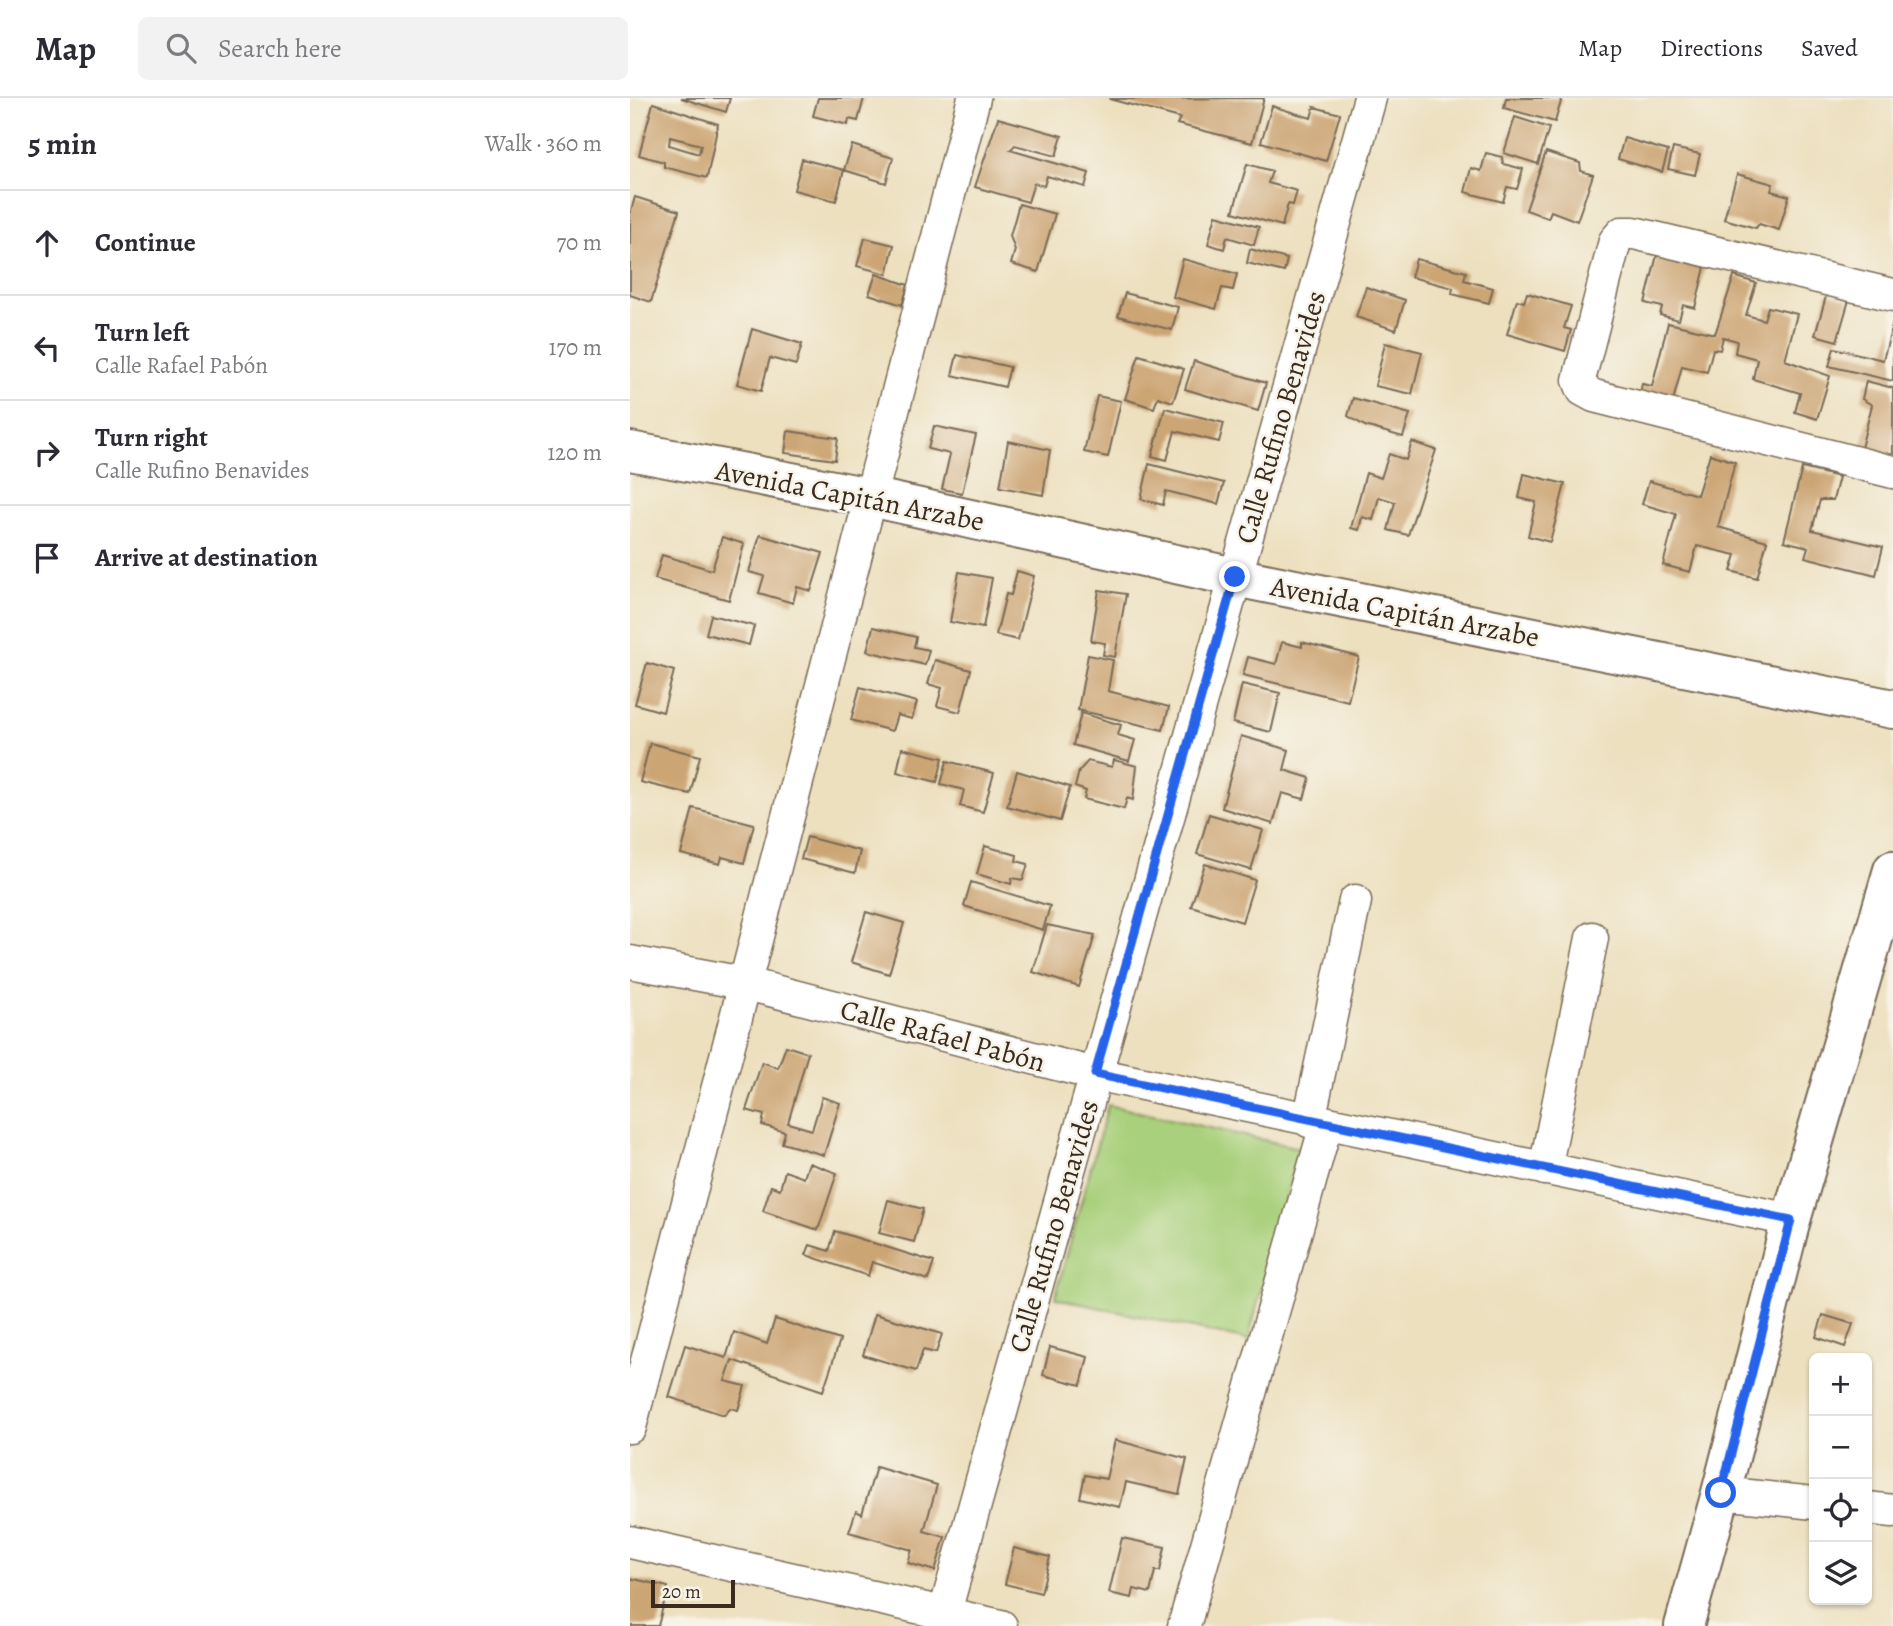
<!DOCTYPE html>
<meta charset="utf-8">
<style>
body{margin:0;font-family:Alegreya,serif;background:#f2f2f3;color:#2b2b33}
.controls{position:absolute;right:21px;bottom:21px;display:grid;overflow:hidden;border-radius:10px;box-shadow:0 2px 5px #0004}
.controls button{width:63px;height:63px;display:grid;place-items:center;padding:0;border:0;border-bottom:2px solid #e1e1e2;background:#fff;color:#2b2b33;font:35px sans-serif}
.scale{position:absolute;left:21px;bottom:18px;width:84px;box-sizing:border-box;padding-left:7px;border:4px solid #3b2a1e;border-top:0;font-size:19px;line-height:24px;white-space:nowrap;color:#3b2a1e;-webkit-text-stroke:5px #f7f3e8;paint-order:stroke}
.stop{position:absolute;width:21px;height:21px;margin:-16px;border:5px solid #2563eb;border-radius:50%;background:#fff}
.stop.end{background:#2563eb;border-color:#fff;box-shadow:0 2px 7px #0008}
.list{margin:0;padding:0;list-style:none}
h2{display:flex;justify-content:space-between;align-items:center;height:91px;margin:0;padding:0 28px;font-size:30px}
h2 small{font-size:23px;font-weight:400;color:#7c7c81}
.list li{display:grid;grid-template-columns:46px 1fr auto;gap:21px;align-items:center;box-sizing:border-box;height:105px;padding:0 28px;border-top:2px solid #e1e1e2}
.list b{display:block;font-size:26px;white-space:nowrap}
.list p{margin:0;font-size:23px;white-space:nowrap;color:#7c7c81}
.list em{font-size:23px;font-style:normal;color:#7c7c81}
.icon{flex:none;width:38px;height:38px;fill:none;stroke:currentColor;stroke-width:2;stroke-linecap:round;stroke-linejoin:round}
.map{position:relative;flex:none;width:1263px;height:1528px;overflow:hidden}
header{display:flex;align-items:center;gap:42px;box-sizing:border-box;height:98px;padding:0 35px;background:#fff;border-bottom:2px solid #e1e1e2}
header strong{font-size:33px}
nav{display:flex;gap:38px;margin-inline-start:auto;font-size:24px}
.search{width:490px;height:63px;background:#f2f2f3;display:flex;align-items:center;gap:18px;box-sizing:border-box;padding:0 24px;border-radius:10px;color:#7c7c81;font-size:26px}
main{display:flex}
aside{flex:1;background:#fff}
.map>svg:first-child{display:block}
</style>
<header>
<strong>Map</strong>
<div class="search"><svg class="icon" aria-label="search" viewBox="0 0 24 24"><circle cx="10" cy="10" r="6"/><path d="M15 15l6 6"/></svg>Search here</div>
<nav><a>Map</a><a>Directions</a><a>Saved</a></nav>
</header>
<main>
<aside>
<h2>5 min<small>Walk · 360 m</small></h2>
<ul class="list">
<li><svg class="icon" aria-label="ahead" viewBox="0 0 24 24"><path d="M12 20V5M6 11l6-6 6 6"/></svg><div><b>Continue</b></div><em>70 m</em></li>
<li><svg class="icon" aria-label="left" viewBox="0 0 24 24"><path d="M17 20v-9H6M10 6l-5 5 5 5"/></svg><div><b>Turn left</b><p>Calle Rafael Pabón</p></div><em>170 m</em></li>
<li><svg class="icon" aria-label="right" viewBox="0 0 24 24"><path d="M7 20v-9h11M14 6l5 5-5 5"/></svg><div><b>Turn right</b><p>Calle Rufino Benavides</p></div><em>120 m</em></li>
<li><svg class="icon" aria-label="arrive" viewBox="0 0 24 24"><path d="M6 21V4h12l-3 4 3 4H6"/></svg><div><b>Arrive at destination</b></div></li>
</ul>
</aside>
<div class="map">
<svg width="1263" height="1528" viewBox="0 0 1263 1528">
<rect width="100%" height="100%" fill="#f7f3e8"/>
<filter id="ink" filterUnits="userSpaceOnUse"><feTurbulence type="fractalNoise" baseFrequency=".0143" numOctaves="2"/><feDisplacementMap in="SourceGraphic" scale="14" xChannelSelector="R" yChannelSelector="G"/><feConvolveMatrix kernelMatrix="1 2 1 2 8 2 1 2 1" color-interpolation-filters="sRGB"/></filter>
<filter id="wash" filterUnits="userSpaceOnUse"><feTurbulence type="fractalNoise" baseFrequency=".00686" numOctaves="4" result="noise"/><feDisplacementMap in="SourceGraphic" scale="28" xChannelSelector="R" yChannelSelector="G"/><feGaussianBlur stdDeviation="1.57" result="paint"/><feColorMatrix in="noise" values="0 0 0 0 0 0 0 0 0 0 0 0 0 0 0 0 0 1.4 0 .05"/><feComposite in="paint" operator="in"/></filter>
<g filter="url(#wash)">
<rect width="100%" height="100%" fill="#ede0bf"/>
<path fill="#a9d07b" stroke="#727d4c" stroke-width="2" d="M 478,1007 L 669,1050 L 618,1242 L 425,1200 Z"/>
<g id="blocks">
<path fill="#cca575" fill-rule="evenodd" d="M 51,0 L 100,0 L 96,14 Z
M 188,0 L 234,0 L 228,23 L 219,21 L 218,27 L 183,18 Z
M 634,0 L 622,45 L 547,26 L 550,20 L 479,1 Z
M 876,0 L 932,0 L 925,24 L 874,10 Z
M 23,5 L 88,26 L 77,80 L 34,69 L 34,64 L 9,57 ZM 40,39 L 71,47 L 69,56 L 39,47 Z
M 642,8 L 681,20 L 684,9 L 710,16 L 696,63 L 631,44 Z
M 885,19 L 919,30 L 908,66 L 874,55 Z
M 368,20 L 432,38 L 426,58 L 385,47 L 380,52 L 459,75 L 455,89 L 417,78 L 414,88 L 404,85 L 398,104 L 345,89 Z
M 994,40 L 1038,53 L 1032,74 L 988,61 Z
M 222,47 L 263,60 L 256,85 L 214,72 Z
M 1043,50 L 1070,56 L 1065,77 L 1038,71 Z
M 916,54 L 950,65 L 951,73 L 963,77 L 947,123 L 921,113 L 918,120 L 896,112 Z
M 856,55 L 872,59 L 873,66 L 893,71 L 887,91 L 877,89 L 873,104 L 835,94 L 841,70 L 851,73 Z
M 172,61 L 214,72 L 206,103 L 164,92 Z
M 617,66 L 642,73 L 638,85 L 667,93 L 663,107 L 658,106 L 652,128 L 603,114 Z
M 1107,76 L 1143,86 L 1141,93 L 1159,98 L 1149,132 L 1129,126 L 1126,130 L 1094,121 Z
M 5,99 L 49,113 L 21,204 L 0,197 L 0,116 Z
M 389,106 L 425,116 L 408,174 L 381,166 L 385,152 L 380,138 Z
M 586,117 L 629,129 L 624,147 L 597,139 L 594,151 L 578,146 Z
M 235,140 L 264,147 L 257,176 L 227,168 Z
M 620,151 L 657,161 L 654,174 L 617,165 Z
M 1027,157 L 1075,169 L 1065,210 L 1053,207 L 1049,222 L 1030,217 L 1032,209 L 1015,205 Z
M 553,161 L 607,176 L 603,192 L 592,190 L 586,211 L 543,199 Z
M 786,161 L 836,174 L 834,182 L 863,190 L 859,205 L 822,196 L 823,190 L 781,179 Z
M 246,176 L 278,187 L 272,207 L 239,196 Z
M 1104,178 L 1126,185 L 1116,217 L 1134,222 L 1138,209 L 1167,216 L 1155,262 L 1200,278 L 1187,321 L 1165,314 L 1170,295 L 1123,281 L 1127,261 L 1105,255 L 1107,243 L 1093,239 L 1090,252 L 1083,251 L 1077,274 L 1052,268 L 1042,307 L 1009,299 L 1012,286 L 1022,288 L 1038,225 L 1085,236 Z
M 736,189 L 775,202 L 766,232 L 726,219 Z
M 495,195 L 548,209 L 542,232 L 488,218 Z
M 897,195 L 941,208 L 934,230 L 941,232 L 935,253 L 877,236 L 887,202 L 894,204 Z
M 1197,195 L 1219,202 L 1207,243 L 1185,237 Z
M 1263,225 L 1263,283 L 1199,268 L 1204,250 L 1253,262 Z
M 122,231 L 172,246 L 166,267 L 140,260 L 131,293 L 107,286 Z
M 755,245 L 792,254 L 782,296 L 745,288 Z
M 327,257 L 380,269 L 375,289 L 322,277 Z
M 509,257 L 554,271 L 543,304 L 528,299 L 524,310 L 495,301 Z
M 564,263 L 636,285 L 628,313 L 555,291 Z
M 1236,283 L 1263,290 L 1263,364 L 1231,350 L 1242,307 L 1232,301 Z
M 467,298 L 491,303 L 478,359 L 454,354 Z
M 723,300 L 780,316 L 773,339 L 735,328 L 718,318 Z
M 535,310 L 594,325 L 589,344 L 545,333 L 537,362 L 522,358 Z
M 304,328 L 346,337 L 332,395 L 312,391 L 320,356 L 298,351 Z
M 158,333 L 208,340 L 205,362 L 155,355 Z
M 378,343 L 420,352 L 413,397 L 370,389 Z
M 782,344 L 806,352 L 778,437 L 758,432 L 765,404 L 749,399 L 743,422 L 732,419 L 729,432 L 721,430 L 736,375 L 751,380 L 759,356 L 776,362 Z
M 1080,356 L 1105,364 L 1088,429 L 1137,443 L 1127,480 L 1101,473 L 1106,457 L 1067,448 L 1060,474 L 1033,467 L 1046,416 L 1012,406 L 1019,383 L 1067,397 Z
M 519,366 L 594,385 L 588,406 L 536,393 L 533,407 L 511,401 Z
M 1172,370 L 1209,379 L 1203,402 L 1190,402 L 1182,432 L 1253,449 L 1246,477 L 1175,459 L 1178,449 L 1154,443 Z
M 894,376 L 935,386 L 920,444 L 898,438 L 906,404 L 889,400 Z
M 130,437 L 193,455 L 181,493 L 167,489 L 163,505 L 129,495 L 134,478 L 119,474 Z
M 92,439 L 114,446 L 99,502 L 25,481 L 32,457 L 82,472 Z
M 387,473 L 404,478 L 388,542 L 366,537 L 376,496 L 381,497 Z
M 329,474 L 362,480 L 353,530 L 320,524 Z
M 469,492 L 496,496 L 485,559 L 473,557 L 475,545 L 461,543 Z
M 81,517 L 124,528 L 119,547 L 76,536 Z
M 243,529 L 286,539 L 284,549 L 299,552 L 295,567 L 237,553 Z
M 652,544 L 672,549 L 672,544 L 729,559 L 718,603 L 613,577 L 618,559 L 646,566 Z
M 458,557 L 483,562 L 478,593 L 539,609 L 533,632 L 448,612 Z
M 305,562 L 341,572 L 330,614 L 307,608 L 312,590 L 298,586 Z
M 17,565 L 44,573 L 33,614 L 5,606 Z
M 612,586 L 650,595 L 641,634 L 603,625 Z
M 230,589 L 287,604 L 282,621 L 267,617 L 262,633 L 221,622 Z
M 451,615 L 491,627 L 488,637 L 505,642 L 499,663 L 443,647 Z
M 611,638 L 659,652 L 654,672 L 680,680 L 674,701 L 652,695 L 643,726 L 592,710 Z
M 20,645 L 70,658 L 60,696 L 10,684 Z
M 272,650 L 313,660 L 307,684 L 267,674 Z
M 484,662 L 507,668 L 503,702 L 497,700 L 494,711 L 454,701 L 456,693 L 445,689 L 449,673 L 458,663 L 482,669 Z
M 317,663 L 364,675 L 353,714 L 330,708 L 334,692 L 311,686 Z
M 387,673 L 440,689 L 430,723 L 377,708 Z
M 63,710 L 124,726 L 114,765 L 92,759 L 90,766 L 51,756 Z
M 579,716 L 633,732 L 621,772 L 567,756 Z
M 177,739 L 230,753 L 225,775 L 171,761 Z
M 355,748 L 387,757 L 386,763 L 398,766 L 393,782 L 382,780 L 381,786 L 347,776 Z
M 575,766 L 625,782 L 612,824 L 561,808 Z
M 341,784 L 420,808 L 413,832 L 334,808 Z
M 236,814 L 274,825 L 259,876 L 221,864 Z
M 417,827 L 465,837 L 449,889 L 403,874 Z
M 156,948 L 178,955 L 158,1025 L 182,1032 L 192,999 L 210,1005 L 194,1057 L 152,1045 L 155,1034 L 132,1027 L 134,1017 L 116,1012 L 132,964 L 148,970 Z
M 179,1065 L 207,1075 L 188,1132 L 133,1113 L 141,1088 L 150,1091 L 155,1073 L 174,1080 Z
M 258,1102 L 293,1111 L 284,1144 L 249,1135 Z
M 205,1133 L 304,1164 L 298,1182 L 242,1164 L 238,1178 L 176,1157 L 180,1147 L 199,1153 Z
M 245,1216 L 312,1236 L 306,1255 L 293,1252 L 286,1273 L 233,1257 Z
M 1193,1217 L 1223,1226 L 1215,1249 L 1186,1239 Z
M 145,1221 L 210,1242 L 193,1293 L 102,1262 L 95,1283 L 115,1288 L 108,1312 L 100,1310 L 94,1317 L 39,1299 L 55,1247 L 96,1260 L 104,1234 L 137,1246 Z
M 420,1249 L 458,1259 L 451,1287 L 413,1277 Z
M 485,1342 L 557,1361 L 549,1396 L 496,1384 L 490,1409 L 450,1400 L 455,1377 L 476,1381 Z
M 246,1369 L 307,1387 L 294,1433 L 315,1439 L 305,1473 L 278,1465 L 282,1452 L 219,1434 L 226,1413 L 232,1416 Z
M 492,1440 L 535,1449 L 530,1473 L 525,1473 L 520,1495 L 504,1491 L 502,1500 L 479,1495 Z
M 384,1450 L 420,1459 L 411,1495 L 375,1486 Z
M 0,1480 L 38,1489 L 28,1528 L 0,1528 Z"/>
</g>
</g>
<g filter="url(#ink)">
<use href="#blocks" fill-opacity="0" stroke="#796a56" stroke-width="2"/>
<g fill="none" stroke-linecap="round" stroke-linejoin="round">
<g stroke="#796a56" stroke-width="35">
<path id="minor" d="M 1263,197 L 1004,135 L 992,135 L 985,143 L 949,282 L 953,292 L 964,298 L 1263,374
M 0,864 L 113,885 L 465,976 L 1161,1122
M 679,1023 L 725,803
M 915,1071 L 962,840
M 0,1329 L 344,0
M 1091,1395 L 1184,1405
M 1237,1410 L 1263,1413
M 0,1444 L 371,1528
M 311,1528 L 740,0
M 554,1528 L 696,1027"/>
</g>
<g stroke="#796a56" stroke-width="42">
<path id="tertiary" d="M 1054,1528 L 1091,1395 L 1161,1122 L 1263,772"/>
</g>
<g stroke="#796a56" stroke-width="42">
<path id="secondary" d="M 0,353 L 240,399 L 605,479 L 1263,611"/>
</g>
<use href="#minor" stroke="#fff" stroke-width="32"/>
<use href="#tertiary" stroke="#fff" stroke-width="38"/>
<use href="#secondary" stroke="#fff" stroke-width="38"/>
</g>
</g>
<g fill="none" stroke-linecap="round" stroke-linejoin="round" filter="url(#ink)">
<path stroke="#2563eb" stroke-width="9" d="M 605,479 L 465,976 L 1161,1122 L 1091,1395"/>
</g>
<g text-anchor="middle" stroke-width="5" stroke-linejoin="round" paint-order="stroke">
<g font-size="28" fill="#3b2a1e" stroke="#f7f3e8">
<text transform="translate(650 319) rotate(-74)" y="10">Calle Rufino Benavides</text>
<text transform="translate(220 397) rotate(11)" y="10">Avenida Capitán Arzabe</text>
<text transform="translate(775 513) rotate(11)" y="10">Avenida Capitán Arzabe</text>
<text transform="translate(313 937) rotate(15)" y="10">Calle Rafael Pabón</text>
<text transform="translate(423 1128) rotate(-74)" y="10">Calle Rufino Benavides</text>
</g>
</g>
</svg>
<div class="controls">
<button>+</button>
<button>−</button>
<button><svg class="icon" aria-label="locate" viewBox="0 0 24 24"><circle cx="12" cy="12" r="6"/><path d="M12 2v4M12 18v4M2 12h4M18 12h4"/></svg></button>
<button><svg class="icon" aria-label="layers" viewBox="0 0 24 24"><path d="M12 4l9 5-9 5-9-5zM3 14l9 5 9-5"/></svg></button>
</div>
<div class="scale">20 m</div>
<div class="stop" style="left:1091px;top:1395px"></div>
<div class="stop end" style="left:605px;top:479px"></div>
</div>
</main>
